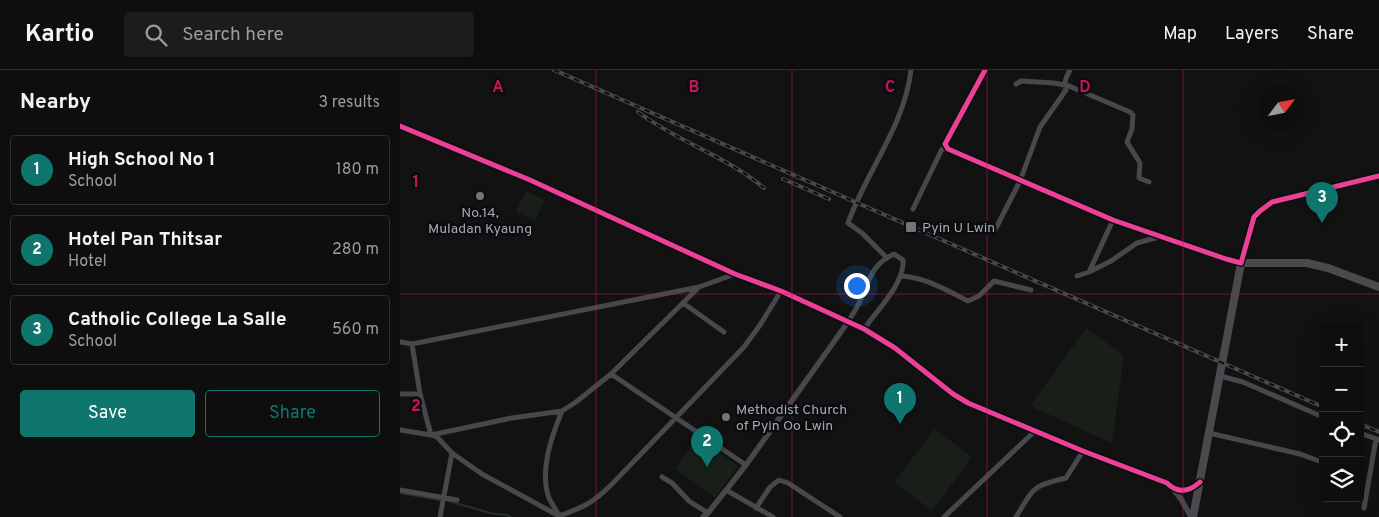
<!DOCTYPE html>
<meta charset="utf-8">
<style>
body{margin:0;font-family:Overpass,sans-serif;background:#1c1c1c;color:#f1f3f6}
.controls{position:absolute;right:15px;bottom:15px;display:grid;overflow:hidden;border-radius:5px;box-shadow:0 5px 20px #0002}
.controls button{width:45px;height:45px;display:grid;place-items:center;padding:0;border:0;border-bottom:1px solid #2e2e2e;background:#0e0e0e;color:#f1f3f6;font:25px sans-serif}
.compass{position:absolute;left:859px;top:15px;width:45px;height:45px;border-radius:50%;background:#0e0e0e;box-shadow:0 5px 20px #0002;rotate:58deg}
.you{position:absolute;left:456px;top:215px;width:18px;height:18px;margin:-12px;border:4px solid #fff;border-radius:50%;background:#1a73e8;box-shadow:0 0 0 8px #1a73e833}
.badge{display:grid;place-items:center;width:32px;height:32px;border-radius:50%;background:#0f766e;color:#fff;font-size:16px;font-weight:700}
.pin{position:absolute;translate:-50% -41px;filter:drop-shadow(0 1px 2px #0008)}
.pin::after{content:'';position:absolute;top:26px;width:18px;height:15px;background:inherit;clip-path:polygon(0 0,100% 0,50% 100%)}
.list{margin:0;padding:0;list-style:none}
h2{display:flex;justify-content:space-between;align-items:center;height:65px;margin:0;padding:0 20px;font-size:21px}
h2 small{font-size:16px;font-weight:400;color:#9b9c9e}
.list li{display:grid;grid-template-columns:32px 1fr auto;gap:15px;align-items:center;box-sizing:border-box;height:70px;margin:0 10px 10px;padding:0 10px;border:1px solid #2e2e2e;border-radius:5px}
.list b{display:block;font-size:19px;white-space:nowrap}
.list p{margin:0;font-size:16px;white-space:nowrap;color:#9b9c9e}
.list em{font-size:16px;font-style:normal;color:#9b9c9e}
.actions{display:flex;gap:10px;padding:15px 20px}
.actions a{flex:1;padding:11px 0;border:1px solid #0f766e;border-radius:5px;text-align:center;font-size:18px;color:#0f766e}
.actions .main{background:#0f766e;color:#fff}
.icon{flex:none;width:28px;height:28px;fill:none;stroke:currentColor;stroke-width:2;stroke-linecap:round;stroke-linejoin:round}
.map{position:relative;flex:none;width:979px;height:447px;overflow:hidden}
header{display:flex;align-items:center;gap:30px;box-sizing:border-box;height:70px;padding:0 25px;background:#0e0e0e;border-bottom:1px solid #2e2e2e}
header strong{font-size:24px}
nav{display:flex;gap:28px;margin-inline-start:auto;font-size:18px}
.search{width:350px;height:45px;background:#1c1c1c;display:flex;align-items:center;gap:12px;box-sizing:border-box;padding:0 18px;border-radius:5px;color:#9b9c9e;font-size:19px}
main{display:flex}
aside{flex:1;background:#0e0e0e}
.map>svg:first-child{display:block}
</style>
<header>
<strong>Kartio</strong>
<div class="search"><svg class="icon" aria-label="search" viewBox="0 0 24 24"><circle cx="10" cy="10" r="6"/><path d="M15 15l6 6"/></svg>Search here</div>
<nav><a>Map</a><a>Layers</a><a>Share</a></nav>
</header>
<main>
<aside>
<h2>Nearby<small>3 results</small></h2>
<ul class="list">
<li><span class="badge">1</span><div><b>High School No 1</b><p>School</p></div><em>180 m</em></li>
<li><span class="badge">2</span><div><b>Hotel Pan Thitsar</b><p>Hotel</p></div><em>280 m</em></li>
<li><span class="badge">3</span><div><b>Catholic College La Salle</b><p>School</p></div><em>560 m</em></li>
</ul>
<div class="actions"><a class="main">Save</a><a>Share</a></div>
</aside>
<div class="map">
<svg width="979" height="447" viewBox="0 0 979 447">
<rect width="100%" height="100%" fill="#121212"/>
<path fill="#181f19" d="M 126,121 L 145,130 L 135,151 L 116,142 Z
M 686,258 L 724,285 L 712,373 L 630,336 Z
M 535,359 L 572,387 L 532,441 L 494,412 Z
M 298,367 L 338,396 L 315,428 L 275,399 Z"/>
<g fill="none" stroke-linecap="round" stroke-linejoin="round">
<path stroke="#252f34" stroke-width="2" d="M 0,423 L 40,430
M 48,431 L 90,443 L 107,445 L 111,447"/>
<path stroke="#46484b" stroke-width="5" d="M 585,0 L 545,74 L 548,79 L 713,150 L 796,179 L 841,193
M 616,14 L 621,11 L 654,13 L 669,16 L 730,42 L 733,45 L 732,59 L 727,72 L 740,93 L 739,108 L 749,112
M 513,139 L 542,79 L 548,79
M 595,160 L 620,111 L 640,57 L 666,20 C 663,12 667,6 670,0
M 487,188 L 462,163 L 448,153 C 466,102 505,55 511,0
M 689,202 L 713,150
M 500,206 C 525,207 546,220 568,231 L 579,226 L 594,211 L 631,220
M 677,206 L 689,202 L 711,191 L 737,173 L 759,167
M 283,233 L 324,262
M 448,252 C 452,245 457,238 460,231 C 470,209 471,195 494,184 L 503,190 C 505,213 477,240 464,259
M 0,272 L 12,274 L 299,217 L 335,204
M 12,274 L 20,324 L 31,365 L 37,367 L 52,383 L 82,404 L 159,446 C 182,438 193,433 211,415 L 344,277 L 360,255 L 381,221
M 211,304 L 346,395
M 820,306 L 843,312 L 923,347
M 0,324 L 20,324
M 0,360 L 31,365 L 112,348 L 162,341 L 176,332 L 211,304 L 299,217
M 809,363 L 900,384 L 922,392
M 960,363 L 979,370
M 262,407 L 272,413 L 289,431 L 308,443
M 0,420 L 57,430
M 326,420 L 373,447
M 356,438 L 370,417 L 379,410 L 388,413 L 440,447
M 964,438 L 976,369
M 159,445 C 156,440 152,434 149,428 C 139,401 152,365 162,341
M 40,447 L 52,383
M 544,447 L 636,360
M 616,447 C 634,418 631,416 666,408 L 683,381"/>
<path stroke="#46484b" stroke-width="5.5" d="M 0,56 L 130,110 L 335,204 L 381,221 L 464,259 L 495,278 L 553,324 L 568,333 L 683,381 L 767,413 C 778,424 789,422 800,412
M 841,193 L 854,147 L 860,141 L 872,132 L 979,106
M 773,419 L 781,429 L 791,447
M 303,447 L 308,443 L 346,395 L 448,252"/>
<path stroke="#484a4d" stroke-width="8" d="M 793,447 L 841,193 L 907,193 L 928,198 L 979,217"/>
<g stroke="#46484a" stroke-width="4">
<path id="rail" d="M 154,0 L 923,337
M 238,42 C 278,72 326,86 364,118
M 383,109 L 429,129
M 960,354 L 979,362"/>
</g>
<use href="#rail" stroke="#0c0c0e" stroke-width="2" stroke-dasharray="5.5" stroke-linecap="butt"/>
<g stroke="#0c0c0e" stroke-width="8">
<path id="cycleway" d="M 585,0 L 545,74 L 548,79 L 713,150 L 826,189 L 841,193 L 854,147 L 860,141 L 872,132 L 979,106
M 0,56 L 130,110 L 335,204 L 381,221 L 464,259 L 495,278 L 553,324 L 568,333 L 683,381 L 767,413 C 778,424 789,422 800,412"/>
</g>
<use href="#cycleway" stroke="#ea4096" stroke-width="5"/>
</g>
<path fill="none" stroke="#c2185b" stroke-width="1" stroke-opacity="0.55" d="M 196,0 L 196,447M 392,0 L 392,447M 587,0 L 587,447M 783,0 L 783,447M 0,224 L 979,224"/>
<g fill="#70747b" stroke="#0c0c0e" stroke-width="2">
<circle cx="80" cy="126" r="5"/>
<rect x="505" y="151" width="12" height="12" rx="2.5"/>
<circle cx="326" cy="347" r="5"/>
</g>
<g text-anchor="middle" stroke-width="5" stroke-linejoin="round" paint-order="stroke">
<g font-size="14" fill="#a2a9b4" stroke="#0c0c0e" text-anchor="start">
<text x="80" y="147" text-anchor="middle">No.14,<tspan x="80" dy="16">Muladan Kyaung</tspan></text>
<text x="522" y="162">Pyin U Lwin</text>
<text x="336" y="344">Methodist Church<tspan x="336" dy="16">of Pyin Oo Lwin</tspan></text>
</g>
</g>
<g font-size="16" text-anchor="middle" font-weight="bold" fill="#c2185b" stroke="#0c0c0e" stroke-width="5" stroke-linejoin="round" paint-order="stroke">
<text x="98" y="22">A</text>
<text x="294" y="22">B</text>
<text x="490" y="22">C</text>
<text x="685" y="22">D</text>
<text x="16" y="117">1</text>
<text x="16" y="341">2</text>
</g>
</svg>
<div class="controls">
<button>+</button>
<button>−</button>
<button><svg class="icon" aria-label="locate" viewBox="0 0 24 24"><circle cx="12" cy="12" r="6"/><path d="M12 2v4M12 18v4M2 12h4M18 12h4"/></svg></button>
<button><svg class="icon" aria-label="layers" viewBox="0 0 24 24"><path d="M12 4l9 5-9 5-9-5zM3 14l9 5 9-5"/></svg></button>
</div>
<svg class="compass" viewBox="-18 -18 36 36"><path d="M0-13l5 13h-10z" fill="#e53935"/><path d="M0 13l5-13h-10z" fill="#9b9c9e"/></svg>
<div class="you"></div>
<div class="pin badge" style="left:500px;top:354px">1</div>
<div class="pin badge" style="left:307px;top:397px">2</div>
<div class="pin badge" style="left:922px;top:153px">3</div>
</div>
</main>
